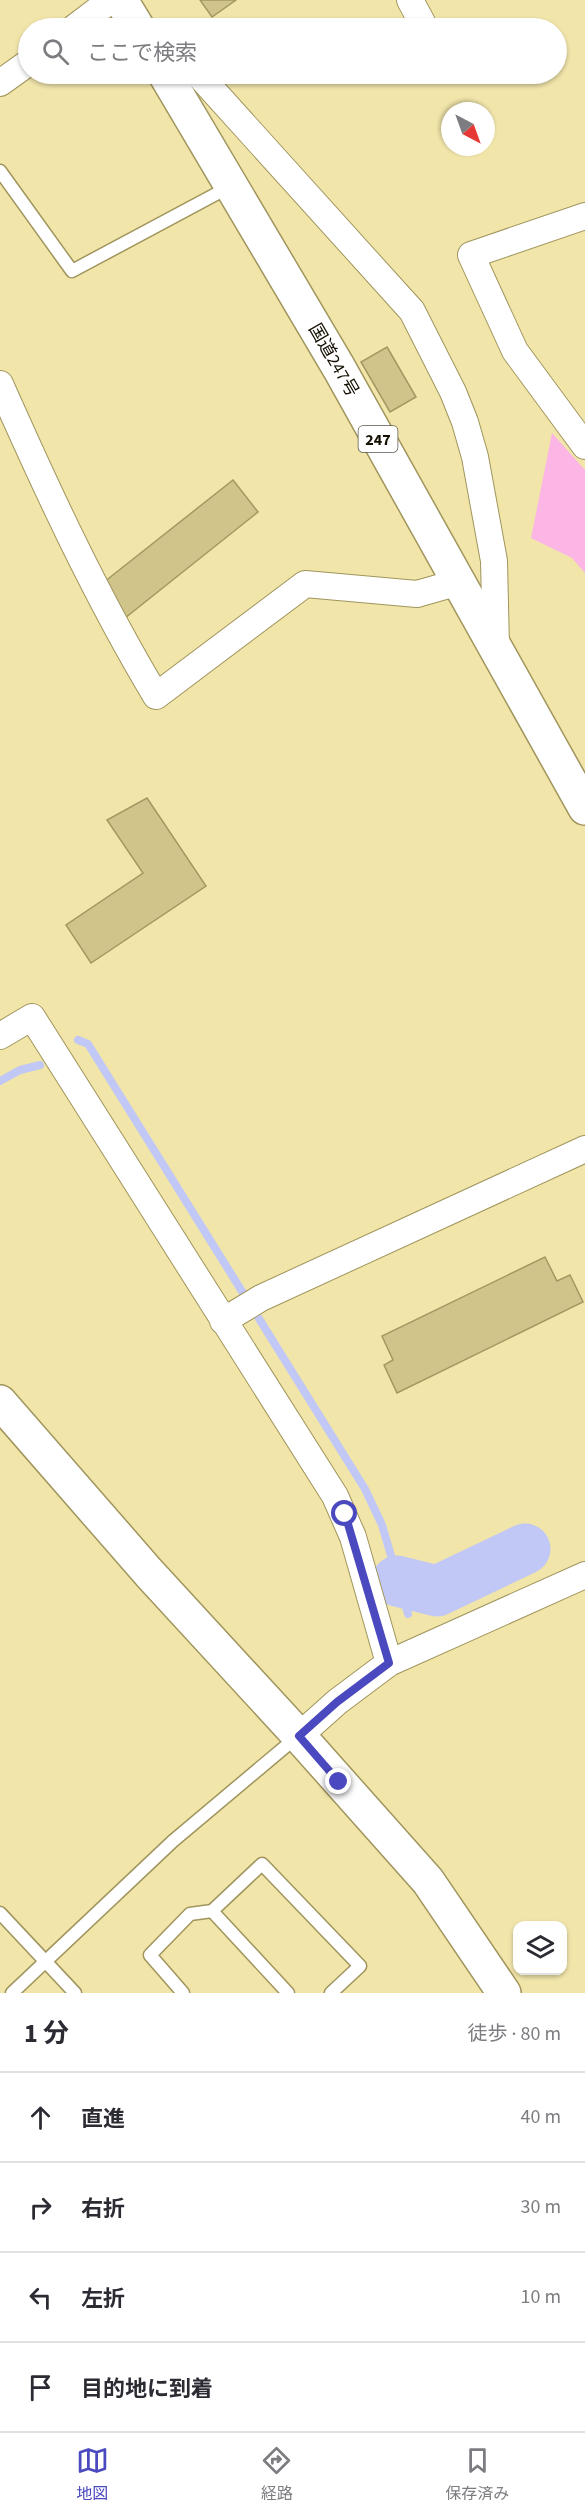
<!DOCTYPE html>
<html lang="ja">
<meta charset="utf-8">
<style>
body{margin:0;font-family:"Source Sans 3","Noto Sans JP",sans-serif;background:#f7f7f7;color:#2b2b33}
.controls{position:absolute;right:18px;bottom:18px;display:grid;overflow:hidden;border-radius:12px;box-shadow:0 2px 4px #0004}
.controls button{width:54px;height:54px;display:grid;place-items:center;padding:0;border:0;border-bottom:2px solid #e1e1e2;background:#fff;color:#2b2b33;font:30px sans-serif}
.compass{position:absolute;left:441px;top:102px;width:54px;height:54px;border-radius:50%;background:#fff;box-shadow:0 2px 4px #0004;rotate:139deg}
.stop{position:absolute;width:18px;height:18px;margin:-14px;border:4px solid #4b49bf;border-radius:50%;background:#fff}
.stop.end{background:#4b49bf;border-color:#fff;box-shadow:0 2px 6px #0008}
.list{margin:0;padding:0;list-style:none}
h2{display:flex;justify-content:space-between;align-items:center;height:78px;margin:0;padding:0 24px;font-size:26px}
h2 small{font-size:20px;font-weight:400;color:#7c7c81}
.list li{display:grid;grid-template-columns:39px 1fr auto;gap:18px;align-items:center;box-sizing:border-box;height:90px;padding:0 24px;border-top:2px solid #e1e1e2}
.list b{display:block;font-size:22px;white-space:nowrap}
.list em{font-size:20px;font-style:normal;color:#7c7c81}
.icon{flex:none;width:33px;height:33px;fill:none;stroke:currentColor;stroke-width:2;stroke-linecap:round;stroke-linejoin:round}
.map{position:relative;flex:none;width:585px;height:1993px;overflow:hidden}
.search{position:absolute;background:#fff;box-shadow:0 2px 4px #0004;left:18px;right:18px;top:18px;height:66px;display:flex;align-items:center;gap:15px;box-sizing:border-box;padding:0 21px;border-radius:33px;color:#7c7c81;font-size:22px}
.sheet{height:438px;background:#fff}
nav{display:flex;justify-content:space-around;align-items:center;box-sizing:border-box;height:84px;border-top:2px solid #e1e1e2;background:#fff;font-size:16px;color:#7c7c81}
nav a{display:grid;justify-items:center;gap:3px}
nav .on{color:#4b49bf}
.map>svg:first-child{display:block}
</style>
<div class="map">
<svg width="585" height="1993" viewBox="0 0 585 1993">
<rect width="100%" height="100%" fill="#f1e5aa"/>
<path fill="#fbb6e6" d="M 552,433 L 585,470 L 585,573 L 572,558 L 531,538 Z"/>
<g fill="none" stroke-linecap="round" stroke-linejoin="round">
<path stroke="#c1c8f6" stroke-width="8" d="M 78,1040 L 88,1044 L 365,1489 L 382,1525 L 408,1614
M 0,1081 L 20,1070 L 40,1065"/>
<path stroke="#c1c8f6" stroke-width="51" d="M 397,1581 L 437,1591 L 525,1549"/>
</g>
<path fill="#d0c48b" stroke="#a39860" stroke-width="1.5" d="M 200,0 L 236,0 L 212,17 Z
M 387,347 L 416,397 L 390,412 L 361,362 Z
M 233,480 L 258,512 L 125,618 L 99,586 Z
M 147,798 L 206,886 L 91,963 L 66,925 L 143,873 L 107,820 Z
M 545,1257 L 557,1281 L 570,1275 L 583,1302 L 397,1393 L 384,1365 L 393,1360 L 382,1336 Z"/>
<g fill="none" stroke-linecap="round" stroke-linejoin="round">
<g stroke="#a0955d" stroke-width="15">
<path id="lane" d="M 0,171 L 72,271 L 231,186
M 212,1911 L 288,1993
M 0,1913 L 75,1993
M 12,1993 L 173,1841 L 298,1736
M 183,1993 L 150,1955 L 190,1914 L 212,1911 L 262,1864 L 360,1966 L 331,1993"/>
</g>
<g stroke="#a0955d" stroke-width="28">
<path id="street" d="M 410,0 L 425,28
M 74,28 L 111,0
M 198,74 L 412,311 L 453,392 L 465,422 L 475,457 L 494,561 L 496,648
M 0,83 L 28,63
M 585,216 L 471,255 L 515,351 L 585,446
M 0,384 C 47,490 96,596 156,696 L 305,584 L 417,594 L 459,582
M 0,1036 L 32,1017 L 335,1496 L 353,1537 L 389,1663
M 223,1321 L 261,1298 L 585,1149
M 299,1736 L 337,1702 L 389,1663 L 585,1575"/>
</g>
<g stroke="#a0955d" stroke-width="36">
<path id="secondary" d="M 0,1402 L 149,1573 L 299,1736 L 428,1881 L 504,1993"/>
</g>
<g stroke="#a0955d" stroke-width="36">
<path id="highway" d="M 121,0 L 138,28
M 165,74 L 339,368 L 585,808"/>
</g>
<use href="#lane" stroke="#fff" stroke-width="12"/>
<use href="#street" stroke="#fff" stroke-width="26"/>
<use href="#secondary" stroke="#fff" stroke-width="33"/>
<use href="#highway" stroke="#fff" stroke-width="33"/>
</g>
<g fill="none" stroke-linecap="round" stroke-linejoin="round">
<path stroke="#4b49bf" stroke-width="8" d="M 339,1782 L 299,1736 L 337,1702 L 389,1663 L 345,1514"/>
</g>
<g text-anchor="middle" stroke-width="4.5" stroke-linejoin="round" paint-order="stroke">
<rect fill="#fff" stroke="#5a574c" stroke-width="1.5" x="358.5" y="426" width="39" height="26" rx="4.5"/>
<g font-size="16" font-weight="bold" fill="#140f00">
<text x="378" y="445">247</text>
</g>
<g font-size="18" fill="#140f00" stroke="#fff">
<text transform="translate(334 360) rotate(60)" y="6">国道247号</text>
</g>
</g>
</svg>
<div class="controls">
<button><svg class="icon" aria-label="layers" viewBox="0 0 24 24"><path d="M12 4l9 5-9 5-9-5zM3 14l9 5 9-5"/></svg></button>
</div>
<svg class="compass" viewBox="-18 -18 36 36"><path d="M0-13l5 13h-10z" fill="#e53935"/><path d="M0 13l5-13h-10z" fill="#7c7c81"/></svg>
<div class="stop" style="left:345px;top:1514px"></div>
<div class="stop end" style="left:339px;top:1782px"></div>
<div class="search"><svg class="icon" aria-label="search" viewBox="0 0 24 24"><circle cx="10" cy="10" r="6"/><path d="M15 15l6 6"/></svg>ここで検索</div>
</div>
<section class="sheet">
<h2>1 分<small>徒歩 · 80 m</small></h2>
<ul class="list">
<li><svg class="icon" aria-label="ahead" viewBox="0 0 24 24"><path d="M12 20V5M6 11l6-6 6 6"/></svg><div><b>直進</b></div><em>40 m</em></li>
<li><svg class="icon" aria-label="right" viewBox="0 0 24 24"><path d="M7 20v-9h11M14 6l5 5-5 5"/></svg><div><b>右折</b></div><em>30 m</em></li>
<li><svg class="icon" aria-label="left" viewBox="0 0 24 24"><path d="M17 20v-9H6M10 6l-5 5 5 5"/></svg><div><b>左折</b></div><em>10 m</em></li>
<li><svg class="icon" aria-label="arrive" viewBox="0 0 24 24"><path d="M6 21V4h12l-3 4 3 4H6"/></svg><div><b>目的地に到着</b></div></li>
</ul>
</section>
<nav>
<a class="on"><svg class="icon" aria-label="map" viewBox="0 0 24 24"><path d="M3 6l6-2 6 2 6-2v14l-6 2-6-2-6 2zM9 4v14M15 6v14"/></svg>地図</a>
<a><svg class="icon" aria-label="directions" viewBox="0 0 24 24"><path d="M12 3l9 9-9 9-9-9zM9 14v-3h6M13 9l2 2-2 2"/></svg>経路</a>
<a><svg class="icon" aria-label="saved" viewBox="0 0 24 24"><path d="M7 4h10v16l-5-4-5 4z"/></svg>保存済み</a>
</nav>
